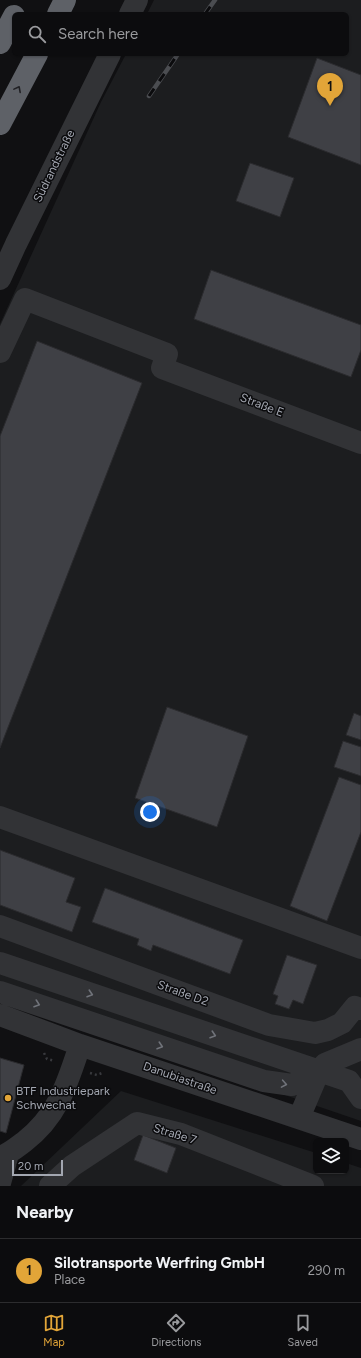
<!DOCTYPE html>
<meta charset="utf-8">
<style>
body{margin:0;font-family:Figtree,sans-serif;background:#1a1a1c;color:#f1f3f6}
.controls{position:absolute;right:12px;bottom:12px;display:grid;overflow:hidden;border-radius:6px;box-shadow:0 1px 3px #0004}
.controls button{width:36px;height:36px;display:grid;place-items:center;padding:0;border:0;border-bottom:1px solid #2c2c2e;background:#0c0c0e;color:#f1f3f6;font:20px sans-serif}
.scale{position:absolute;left:12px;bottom:10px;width:51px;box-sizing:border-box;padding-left:4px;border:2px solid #a3a7b1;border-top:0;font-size:11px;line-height:14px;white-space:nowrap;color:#a3a7b1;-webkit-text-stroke:3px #0b0b0d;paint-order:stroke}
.you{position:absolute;left:150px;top:812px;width:14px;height:14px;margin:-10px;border:3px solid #fff;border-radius:50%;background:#1a73e8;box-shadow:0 0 0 6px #1a73e833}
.badge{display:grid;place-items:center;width:26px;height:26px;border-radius:50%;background:#e2a538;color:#111;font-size:13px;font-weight:700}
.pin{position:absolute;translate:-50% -33px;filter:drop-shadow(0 1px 2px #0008)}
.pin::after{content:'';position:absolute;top:21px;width:14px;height:12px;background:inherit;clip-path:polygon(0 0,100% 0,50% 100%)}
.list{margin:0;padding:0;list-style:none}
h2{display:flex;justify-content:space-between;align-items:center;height:52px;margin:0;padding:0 16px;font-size:17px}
h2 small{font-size:13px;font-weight:400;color:#9a9b9e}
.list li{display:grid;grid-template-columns:26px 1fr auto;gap:12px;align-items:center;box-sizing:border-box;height:64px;padding:0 16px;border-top:1px solid #2c2c2e}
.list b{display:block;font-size:15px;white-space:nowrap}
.list p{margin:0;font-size:13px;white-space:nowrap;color:#9a9b9e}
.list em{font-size:13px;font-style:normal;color:#9a9b9e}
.icon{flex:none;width:22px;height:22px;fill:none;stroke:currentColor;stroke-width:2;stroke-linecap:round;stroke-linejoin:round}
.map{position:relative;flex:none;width:361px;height:1186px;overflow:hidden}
.search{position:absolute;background:#0c0c0e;box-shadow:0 1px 3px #0004;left:12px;right:12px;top:12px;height:44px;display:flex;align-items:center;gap:10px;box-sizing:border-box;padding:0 14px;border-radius:6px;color:#9a9b9e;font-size:15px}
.sheet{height:116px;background:#0c0c0e}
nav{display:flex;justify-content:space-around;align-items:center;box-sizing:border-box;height:56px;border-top:1px solid #2c2c2e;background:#0c0c0e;font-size:11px;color:#9a9b9e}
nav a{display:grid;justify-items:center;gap:2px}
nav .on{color:#e2a538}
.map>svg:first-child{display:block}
</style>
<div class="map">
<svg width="361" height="1186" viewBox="0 0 361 1186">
<rect width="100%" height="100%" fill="#101012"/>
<path fill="#1c1d1f" d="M 154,0 L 361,0 L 361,1121 L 0,998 L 0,324 L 101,102 L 126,54 L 347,54 L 347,14 L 147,14 Z
M 121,1091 L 316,1153 L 316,1171 L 346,1171 L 346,1163 L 361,1168 L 361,1186 L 21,1186 Z"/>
<path fill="#3f4045" stroke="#2b2b2e" d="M 317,58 L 361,75 L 361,165 L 288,137 Z
M 250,163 L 294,178 L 280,217 L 236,201 Z
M 211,270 L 361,325 L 361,350 L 351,377 L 194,319 Z
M 37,341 L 142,383 L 0,748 L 0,436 Z
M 167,707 L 248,736 L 217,827 L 135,798 Z
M 354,713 L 361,716 L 361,740 L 346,735 Z
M 343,741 L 361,747 L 361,776 L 334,767 Z
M 339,777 L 361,785 L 361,832 L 327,921 L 290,906 Z
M 0,850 L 75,878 L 66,902 L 81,907 L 72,932 L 0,905 Z
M 105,888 L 243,940 L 230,974 L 153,945 L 151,951 L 137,945 L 139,939 L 92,922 Z
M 287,955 L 317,965 L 303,1004 L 293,1000 L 289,1009 L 275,1004 L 278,996 L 273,994 Z
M 0,1058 L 24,1065 L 6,1133 L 0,1131 Z
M 143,1135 L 176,1148 L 167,1173 L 134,1160 Z"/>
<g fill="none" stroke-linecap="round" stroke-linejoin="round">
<path stroke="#38393d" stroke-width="2.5" stroke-dasharray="2 3" stroke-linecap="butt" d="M 44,1053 L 47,1059 L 55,1061
M 90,1073 L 97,1075 L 102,1073"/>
<path stroke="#323336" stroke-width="22" d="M 130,14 L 137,0
M 0,279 L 16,244 L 110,54
M 0,352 L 25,299 L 167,354 L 162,368 L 361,443
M 0,817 L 361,948
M 0,926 L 269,1025 L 315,1033 L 328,1030 L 342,1023 L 355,1007 L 361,1009
M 0,963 L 349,1081 L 361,1098
M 0,992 L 264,1081 L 292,1085 L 319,1071
M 0,1015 L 80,1045 L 361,1139
M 299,1118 L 319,1071 L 325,1064 L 361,1049
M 0,1157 C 9,1154 16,1148 24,1142 C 58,1116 67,1084 80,1045
M 0,1183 L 8,1154
M 50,1186 L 72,1166 L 137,1123 L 181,1134 L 313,1186"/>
<path stroke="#5e6167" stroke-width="22" d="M 58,14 L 65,0
M 0,43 L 14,16
M 0,124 L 37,54"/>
<g stroke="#4b4d51" stroke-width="4.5">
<path id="rail" d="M 205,14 L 215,0
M 149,96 L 178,54"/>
</g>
<use href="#rail" stroke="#0b0b0d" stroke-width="3" stroke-dasharray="9" stroke-linecap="butt"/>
</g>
<defs><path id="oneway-chevron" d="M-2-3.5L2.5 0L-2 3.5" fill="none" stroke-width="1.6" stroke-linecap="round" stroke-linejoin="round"/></defs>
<use stroke="#202024" href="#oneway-chevron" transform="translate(18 89) rotate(-62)"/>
<g stroke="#70737a">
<use href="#oneway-chevron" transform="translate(90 994) rotate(18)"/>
<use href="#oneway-chevron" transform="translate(37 1004) rotate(19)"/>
<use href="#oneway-chevron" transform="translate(213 1035) rotate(18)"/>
<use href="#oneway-chevron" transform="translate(160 1046) rotate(18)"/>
<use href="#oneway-chevron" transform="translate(284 1084) rotate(10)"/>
</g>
<circle fill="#e2a538" stroke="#0b0b0d" stroke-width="1.5" cx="8" cy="1098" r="4"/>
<g text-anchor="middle" stroke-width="3" stroke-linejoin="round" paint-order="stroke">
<g font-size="12" fill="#a3a7b1" stroke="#0b0b0d">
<text transform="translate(54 166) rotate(-64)" y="4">Südrandstraße</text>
<text transform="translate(262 405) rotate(21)" y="4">Straße E</text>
<text transform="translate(183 993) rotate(20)" y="4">Straße D2</text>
<text transform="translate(180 1078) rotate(19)" y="4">Danubiastraße</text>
<text transform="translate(175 1134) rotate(17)" y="4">Straße 7</text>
</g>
<g font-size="12" fill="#a3a7b1" stroke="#0b0b0d" text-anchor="start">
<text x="16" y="1095">BTF Industriepark<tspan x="16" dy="14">Schwechat</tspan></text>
</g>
</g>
</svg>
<div class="controls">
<button><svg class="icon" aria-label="layers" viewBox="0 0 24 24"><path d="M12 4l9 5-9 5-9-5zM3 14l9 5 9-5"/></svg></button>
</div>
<div class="scale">20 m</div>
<div class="you"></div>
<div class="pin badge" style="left:330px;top:106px">1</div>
<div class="search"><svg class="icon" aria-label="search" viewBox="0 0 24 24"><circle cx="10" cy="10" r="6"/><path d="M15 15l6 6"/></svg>Search here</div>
</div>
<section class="sheet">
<h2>Nearby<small></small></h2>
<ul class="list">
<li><span class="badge">1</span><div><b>Silotransporte Werfring GmbH</b><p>Place</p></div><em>290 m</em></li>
</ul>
</section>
<nav>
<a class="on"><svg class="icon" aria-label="map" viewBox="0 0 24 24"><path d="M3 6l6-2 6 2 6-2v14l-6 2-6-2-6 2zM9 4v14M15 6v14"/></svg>Map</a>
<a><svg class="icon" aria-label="directions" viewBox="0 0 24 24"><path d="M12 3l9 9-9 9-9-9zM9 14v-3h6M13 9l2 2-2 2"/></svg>Directions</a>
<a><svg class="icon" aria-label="saved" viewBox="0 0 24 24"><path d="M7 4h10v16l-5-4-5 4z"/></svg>Saved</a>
</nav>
